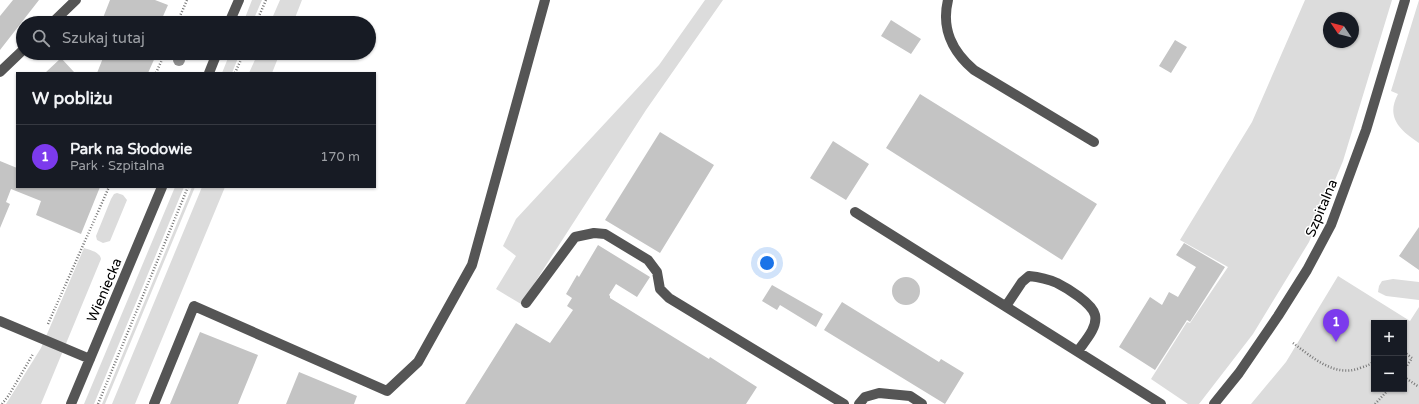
<!DOCTYPE html>
<html lang="pl">
<meta charset="utf-8">
<style>
body{margin:0;font-family:"Varela Round",sans-serif;background:#242831;color:#f1f3f6}
.controls{position:absolute;right:12px;bottom:12px;display:grid;overflow:hidden;border-radius:0px;box-shadow:0 1px 3px #0004}
.controls button{width:36px;height:36px;display:grid;place-items:center;padding:0;border:0;border-bottom:1px solid #363941;background:#171b24;color:#f1f3f6;font:20px sans-serif}
.compass{position:absolute;left:1323px;top:12px;width:36px;height:36px;border-radius:50%;background:#171b24;box-shadow:0 1px 3px #0004;rotate:305deg}
.you{position:absolute;left:767px;top:263px;width:14px;height:14px;margin:-10px;border:3px solid #fff;border-radius:50%;background:#1a73e8;box-shadow:0 0 0 6px #1a73e833}
.badge{display:grid;place-items:center;width:26px;height:26px;border-radius:50%;background:#7c3aed;color:#fff;font-size:13px;font-weight:700}
.pin{position:absolute;translate:-50% -33px;filter:drop-shadow(0 1px 2px #0008)}
.pin::after{content:'';position:absolute;top:21px;width:14px;height:12px;background:inherit;clip-path:polygon(0 0,100% 0,50% 100%)}
.list{margin:0;padding:0;list-style:none}
h2{display:flex;justify-content:space-between;align-items:center;height:52px;margin:0;padding:0 16px;font-size:17px}
h2 small{font-size:13px;font-weight:400;color:#9ea1a6}
.list li{display:grid;grid-template-columns:26px 1fr auto;gap:12px;align-items:center;box-sizing:border-box;height:64px;padding:0 16px;border-top:1px solid #363941}
.list b{display:block;font-size:15px;white-space:nowrap}
.list p{margin:0;font-size:13px;white-space:nowrap;color:#9ea1a6}
.list em{font-size:13px;font-style:normal;color:#9ea1a6}
.icon{flex:none;width:22px;height:22px;fill:none;stroke:currentColor;stroke-width:2;stroke-linecap:round;stroke-linejoin:round}
.map{position:relative;flex:none;width:1419px;height:404px;overflow:hidden}
.search{position:absolute;background:#171b24;box-shadow:0 1px 3px #0004;left:16px;top:16px;width:360px;height:44px;display:flex;align-items:center;gap:10px;box-sizing:border-box;padding:0 14px;border-radius:22px;color:#9ea1a6;font-size:15px}
.panel{position:absolute;background:#171b24;box-shadow:0 1px 3px #0004;left:16px;top:72px;width:360px;height:116px;border-radius:0px}
.map>svg:first-child{display:block}
</style>
<div class="map">
<svg width="1419" height="404" viewBox="0 0 1419 404">
<rect width="100%" height="100%" fill="#fff"/>
<path fill="#dcdcdc" fill-rule="evenodd" d="M 252,0 L 262,0 L 252,23 L 243,23 Z
M 280,0 L 302,0 L 293,23 L 270,23 Z
M 705,0 L 723,0 L 646,110 L 521,304 L 496,289 L 516,256 L 503,246 L 516,219 L 659,65 Z
M 1305,0 L 1392,0 L 1343,161 L 1309,242 L 1253,334 L 1199,404 L 1188,404 L 1151,379 L 1187,322 L 1190,323 L 1228,267 L 1180,240 L 1252,122 ZM 1329,18 L 1353,18 L 1353,42 L 1329,42 Z
M 1419,0 L 1419,143 C 1401,131 1385,118 1398,94 L 1391,91 Z
M 230,53 L 240,53 L 232,73 L 222,73 Z
M 258,53 L 280,53 L 272,73 L 249,73 Z
M 175,187 L 184,187 L 94,404 L 84,404 Z
M 192,187 L 195,187 L 105,404 L 102,404 Z
M 202,187 L 225,187 L 135,404 L 112,404 Z
M 117,193 L 123,195 L 127,200 L 110,241 L 103,243 L 97,240 L 96,236 L 111,199 L 114,194 Z
M 84,248 C 90,250 100,252 101,259 L 41,404 L 6,404 L 41,348 Z
M 1338,276 L 1410,321 L 1419,307 L 1419,404 L 1251,404 L 1286,362 ZM 1374,323 L 1404,323 L 1404,389 L 1374,389 Z
M 1393,279 L 1419,282 L 1419,300 L 1386,296 L 1378,292 L 1379,286 L 1382,281 Z"/>
<path fill="#c4c4c4" d="M 13,0 L 39,0 L 0,50 L 0,16 Z
M 110,0 L 155,0 L 168,5 L 160,23 L 101,23 Z
M 891,20 L 921,39 L 911,54 L 881,36 Z
M 1175,40 L 1187,47 L 1171,73 L 1159,66 Z
M 105,53 L 157,53 L 148,73 L 97,73 Z
M 61,58 L 74,72 L 45,73 Z
M 920,94 L 1097,204 L 1062,260 L 886,148 Z
M 660,132 L 714,165 L 660,253 L 605,220 Z
M 833,141 L 869,164 L 846,200 L 810,178 Z
M 0,161 L 17,168 L 17,187 L 100,187 L 81,234 L 36,215 L 41,201 L 11,189 L 6,202 L 10,204 L 0,228 Z
M 1419,227 L 1419,270 L 1399,256 Z
M 1184,243 L 1225,267 L 1190,322 L 1187,320 L 1155,370 L 1119,347 L 1150,297 L 1162,305 L 1169,292 L 1178,297 L 1196,267 L 1176,255 Z
M 598,245 L 650,277 L 637,297 L 616,284 L 609,295 L 610,296 L 610,298 L 709,359 L 710,357 L 757,387 L 746,404 L 465,404 L 516,323 L 550,343 L 573,310 L 567,306 L 572,298 L 566,294 L 577,275 L 579,277 Z
M892 291a14 14 0 1 1 28 0a14 14 0 1 1-28 0Z
M 772,285 L 823,314 L 816,327 L 780,305 L 777,310 L 762,301 Z
M 842,302 L 939,362 L 941,359 L 964,373 L 945,404 L 824,330 Z
M 200,332 L 258,355 L 238,404 L 170,404 Z
M 299,372 L 357,396 L 354,404 L 286,404 Z"/>
<g fill="none" stroke-linecap="round" stroke-linejoin="round">
<path stroke="#777" stroke-width="2.5" stroke-dasharray="1 2" stroke-linecap="butt" d="M 177,23 L 187,0
M 256,23 L 266,0
M 156,73 L 165,53
M 235,73 L 244,53
M 48,324 L 109,187
M 1293,343 C 1312,357 1335,378 1360,368 C 1366,366 1370,365 1374,361
M 1404,352 L 1412,358 L 1404,370
M 1404,377 L 1419,387
M 2,404 L 9,395 L 33,354
M 98,404 L 188,187
M 1375,404 L 1389,389"/>
<path stroke="#555" stroke-width="10" d="M 948,0 C 941,29 952,51 974,70 L 1094,142
M 52,23 L 76,0
M 229,23 L 239,0
M 0,72 L 23,50
M 209,73 L 217,53
M 855,212 L 1161,404
M 526,303 L 575,237 L 594,233 L 605,234 L 648,260 L 657,272 L 660,289 L 669,298 L 844,404
M 1006,306 L 1022,282 L 1029,276 C 1039,277 1048,279 1057,283 C 1067,288 1092,303 1095,315 C 1098,328 1084,342 1078,351
M 0,321 L 90,359
M 71,404 L 162,187
M 154,404 L 194,306 L 387,391 L 418,362 L 472,265 L 545,0
M 859,404 L 865,397 L 879,393 L 910,396 L 922,404
M 1214,404 L 1239,373 L 1278,316 L 1307,270 L 1331,225 L 1366,130 L 1405,0"/>
</g>
<circle fill="#8f8f8f" cx="179" cy="60" r="6"/>
<g text-anchor="middle" stroke-width="3" stroke-linejoin="round" paint-order="stroke">
<g font-size="14" fill="#000" stroke="#fff">
<text transform="translate(1321 208) rotate(-67)" y="5">Szpitalna</text>
<text transform="translate(104 290) rotate(-67)" y="5">Wieniecka</text>
</g>
</g>
</svg>
<div class="controls">
<button>+</button>
<button>−</button>
</div>
<svg class="compass" viewBox="-18 -18 36 36"><path d="M0-13l5 13h-10z" fill="#e53935"/><path d="M0 13l5-13h-10z" fill="#9ea1a6"/></svg>
<div class="you"></div>
<div class="pin badge" style="left:1336px;top:342px">1</div>
<div class="search"><svg class="icon" aria-label="search" viewBox="0 0 24 24"><circle cx="10" cy="10" r="6"/><path d="M15 15l6 6"/></svg>Szukaj tutaj</div>
<section class="panel">
<h2>W pobliżu<small></small></h2>
<ul class="list">
<li><span class="badge">1</span><div><b>Park na Słodowie</b><p>Park · Szpitalna</p></div><em>170 m</em></li>
</ul>
</section>
</div>
